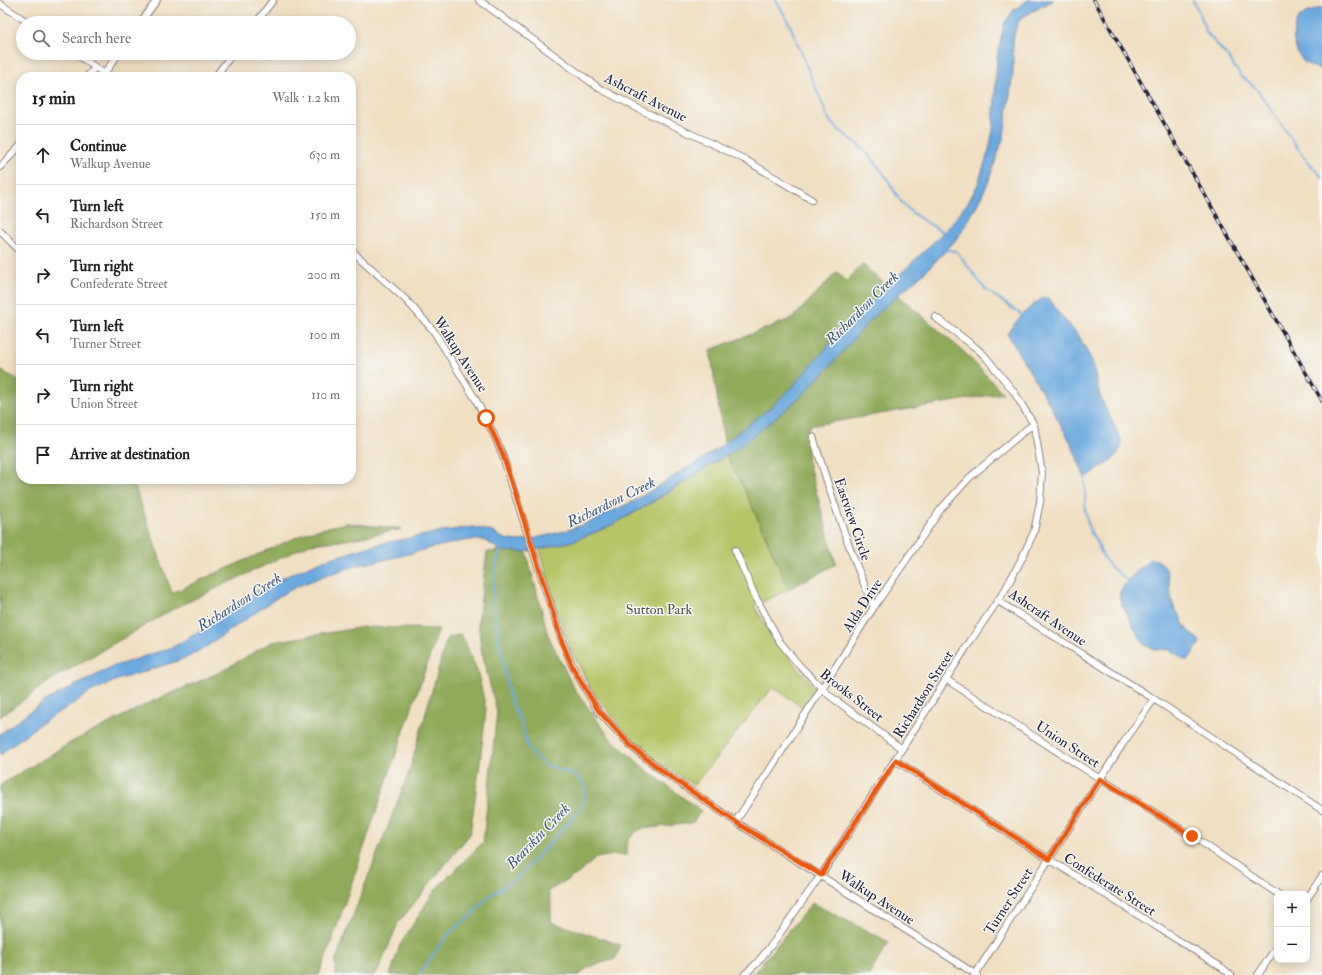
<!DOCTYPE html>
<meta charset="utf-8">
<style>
body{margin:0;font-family:"IM FELL Double Pica",serif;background:#f2f2f2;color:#202124}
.controls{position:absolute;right:12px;bottom:12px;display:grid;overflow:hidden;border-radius:8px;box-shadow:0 2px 10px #0003}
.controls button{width:36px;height:36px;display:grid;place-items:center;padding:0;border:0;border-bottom:1px solid #e0e0e0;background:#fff;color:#202124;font:20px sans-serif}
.stop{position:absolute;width:12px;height:12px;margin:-9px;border:3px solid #ea580c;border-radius:50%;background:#fff}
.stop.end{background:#ea580c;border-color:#fff;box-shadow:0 1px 4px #0008}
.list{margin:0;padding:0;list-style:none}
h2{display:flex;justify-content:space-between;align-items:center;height:52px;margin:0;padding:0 16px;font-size:17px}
h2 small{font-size:13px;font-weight:400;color:#757577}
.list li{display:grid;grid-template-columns:26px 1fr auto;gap:12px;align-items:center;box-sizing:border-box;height:60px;padding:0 16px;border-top:1px solid #e0e0e0}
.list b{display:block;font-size:15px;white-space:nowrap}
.list p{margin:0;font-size:13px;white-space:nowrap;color:#757577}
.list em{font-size:13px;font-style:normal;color:#757577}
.icon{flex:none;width:22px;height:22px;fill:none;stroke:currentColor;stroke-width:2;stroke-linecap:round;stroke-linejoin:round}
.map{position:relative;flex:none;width:1322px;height:975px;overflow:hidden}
.search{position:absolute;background:#fff;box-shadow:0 2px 10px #0003;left:16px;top:16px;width:340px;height:44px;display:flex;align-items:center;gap:10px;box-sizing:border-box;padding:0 14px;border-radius:22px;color:#757577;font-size:15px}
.panel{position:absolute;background:#fff;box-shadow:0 2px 10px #0003;left:16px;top:72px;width:340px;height:412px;border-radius:16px}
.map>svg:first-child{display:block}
</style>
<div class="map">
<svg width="1322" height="975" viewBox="0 0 1322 975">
<rect width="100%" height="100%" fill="#f6f6f2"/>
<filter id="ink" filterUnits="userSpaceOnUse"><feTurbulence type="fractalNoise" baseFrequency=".025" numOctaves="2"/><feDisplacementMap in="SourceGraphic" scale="8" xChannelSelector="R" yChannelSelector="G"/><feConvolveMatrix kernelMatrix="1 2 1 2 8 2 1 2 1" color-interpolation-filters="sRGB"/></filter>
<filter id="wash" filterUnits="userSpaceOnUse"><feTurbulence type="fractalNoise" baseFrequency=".012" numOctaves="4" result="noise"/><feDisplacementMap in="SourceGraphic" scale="16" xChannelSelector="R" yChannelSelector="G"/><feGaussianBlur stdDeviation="0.9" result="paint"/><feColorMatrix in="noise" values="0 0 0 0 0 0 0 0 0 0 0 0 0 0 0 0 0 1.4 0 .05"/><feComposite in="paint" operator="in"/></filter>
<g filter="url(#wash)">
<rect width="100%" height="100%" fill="#f1dfc2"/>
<path fill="#b6c567" stroke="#6c7451" d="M 726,455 L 742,484 L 789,589 L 754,606 L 775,641 L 817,690 L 805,709 L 773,687 L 694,785 L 648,755 L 620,726 L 591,689 L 568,644 L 554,601 L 540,549 C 563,544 585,537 607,527 C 648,508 687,480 726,455 Z"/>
<path fill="#90aa5c" stroke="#59664c" d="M 862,264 L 965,353 L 1003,393 L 809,426 L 807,458 L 836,564 L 789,589 L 742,484 L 726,455 L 710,350 L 793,318 L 837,272 L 846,282 Z
M 0,370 L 21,381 L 21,479 L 132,479 L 172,593 L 308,532 L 346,523 L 402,529 L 340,541 L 310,544 L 175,608 L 51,680 L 0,717 Z
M 500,551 L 526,551 L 548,635 L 572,685 L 610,738 L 649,772 L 701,811 L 692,823 L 640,829 L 628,839 L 627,855 L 613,855 L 596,858 L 579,873 L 548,891 L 551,901 L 551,922 L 621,945 L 615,959 L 588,967 L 580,975 L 390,975 L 400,945 L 435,890 L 483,842 L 497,712 L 481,649 L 478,622 L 487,552 Z
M 364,627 L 439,629 L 331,943 L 319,975 L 0,975 L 0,787 L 2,784 L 70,743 L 151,702 L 218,673 L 272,642 Z
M 461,634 L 477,670 L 486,709 L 480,763 L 470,834 L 398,923 L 380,967 L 375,975 L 335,975 L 335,962 L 409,772 L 447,638 Z
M 812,903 L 889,942 L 869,975 L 752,975 Z"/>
<path fill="#6ca9de" stroke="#47668c" d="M 1028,0 L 1054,0 L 1026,15 L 1019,21 L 1016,27 L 1013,40 L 1013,73 L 1004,136 L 988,183 L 974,211 L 957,239 L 927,270 L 872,318 L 830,366 L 797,400 L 741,446 L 642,508 L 608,527 L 573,541 L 540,549 L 524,552 L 500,551 L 491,544 L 483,540 L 468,540 L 431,548 L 393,558 L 359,565 L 326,575 L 296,587 L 278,597 L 207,646 L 188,657 L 177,661 L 117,680 L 90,692 L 76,702 L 41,723 L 7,749 L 0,756 L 0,734 L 22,717 L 44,702 L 74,686 L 115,666 L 173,647 L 197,633 L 239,603 L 262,588 L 293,573 L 324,560 L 375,545 L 445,531 L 473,527 L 490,531 L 505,539 L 518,541 L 532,539 L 565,531 L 587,523 L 634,501 L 713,452 L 771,407 L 792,387 L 844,328 L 948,228 L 969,201 L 978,184 L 989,150 L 993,130 L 997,58 L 1004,24 L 1014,10 Z
M 1322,7 L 1322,69 C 1318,68 1311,67 1307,64 C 1294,56 1288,28 1300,17 C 1305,12 1315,10 1322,7 Z
M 1047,297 L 1051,301 L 1058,312 L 1079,336 L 1092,361 L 1100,396 L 1121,440 C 1121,442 1122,446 1121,447 C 1119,458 1094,472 1085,478 L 1071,443 L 1047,400 L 1007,334 C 1013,324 1035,299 1047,297 Z
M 1151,559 C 1175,561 1166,593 1175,609 C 1177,612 1180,615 1182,619 C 1184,624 1181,620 1184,625 C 1187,631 1194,636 1199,640 L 1200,643 L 1188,660 L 1185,660 L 1170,650 L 1154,649 L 1145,645 L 1138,635 L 1121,602 C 1120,598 1119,596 1120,592 C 1123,583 1144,564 1151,559 Z"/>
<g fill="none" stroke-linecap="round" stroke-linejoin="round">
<path stroke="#6ca9de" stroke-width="2" d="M 776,0 L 790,25 L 824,108 C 829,128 847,134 861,147 C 871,157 881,169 888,180 C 894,191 900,202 909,210 C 920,220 933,225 945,234
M 1193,0 L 1200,14 L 1206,32 L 1228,57 L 1240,75 L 1256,88 L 1304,157 L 1322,177
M 946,247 L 947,250 L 956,251 L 958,253 L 985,289 L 1022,315 L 1022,318
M 1085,477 L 1085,509 L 1089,529 L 1096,541 L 1104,558 L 1110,566 L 1130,583
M 419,975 L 448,934 L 472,915 L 488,897 L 512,881 L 524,871 L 577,813 C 588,799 589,781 570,773 C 556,768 539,766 531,752 C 525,743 524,731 520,721 C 518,714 513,709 511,702 C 507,688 505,674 503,660 C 496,624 486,585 501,550"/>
</g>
</g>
<g filter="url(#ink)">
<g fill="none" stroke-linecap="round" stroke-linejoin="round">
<g stroke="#8a807e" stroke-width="8">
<path id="minor" d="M 479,0 L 599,88 L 641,110 L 744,159 L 812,200
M 0,4 L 29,23
M 140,23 L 157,0
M 256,23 L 273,0
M 75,53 L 109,77
M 104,74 L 119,53
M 86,77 L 95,68
M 215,77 L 233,53
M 0,167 L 21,145
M 0,231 L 21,252
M 351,250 L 406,300 L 433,330 L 476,400 L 494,435 L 502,454 L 562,641 L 573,667 L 598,711 L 633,748 L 665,773 L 742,826 L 977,975
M 813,437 C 831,494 849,552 874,607
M 735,550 L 755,596 L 780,642 L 798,664 L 830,696 L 902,749
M 998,601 L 1154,699 L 1322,810
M 947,680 L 1083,768 L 1192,836 L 1278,894
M 895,760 L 1055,863 L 1221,967 L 1231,975
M 736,821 L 769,771 L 874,607 L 941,509 L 969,478 L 1028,428 L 1034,425
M 1307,899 L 1322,876
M 744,975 L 756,964 L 773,943 L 828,865 L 971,640 L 1005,590 L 1022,558 L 1034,532 L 1040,502 L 1042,473 L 1034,425 L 1014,392 L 985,356 L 975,347 L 935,317
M 975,975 L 1122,745 L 1154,699
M 1258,975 L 1277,946"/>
</g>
<use href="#minor" stroke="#fff" stroke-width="6"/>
<g stroke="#22223b" stroke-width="3.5">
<path id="rail" d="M 1094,0 L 1322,401"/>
</g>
<use href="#rail" stroke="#f6f6f2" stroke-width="2" stroke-dasharray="6" stroke-linecap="butt"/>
</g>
</g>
<g fill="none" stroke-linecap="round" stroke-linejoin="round" filter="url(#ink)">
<path stroke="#ea580c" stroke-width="5" d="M 486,418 L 502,453 L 512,482 L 562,642 L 573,668 L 598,710 L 633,748 L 665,773 L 742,826 L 821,875 L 896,760 L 1049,859 L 1100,779 L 1192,836"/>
</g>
<g text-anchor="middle" stroke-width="3" stroke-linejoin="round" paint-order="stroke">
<g font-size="14" fill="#22223b" stroke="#f6f6f2">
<text transform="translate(646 97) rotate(27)" y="5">Ashcraft Avenue</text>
<text transform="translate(461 354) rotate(57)" y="5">Walkup Avenue</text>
<text transform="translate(853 519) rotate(71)" y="5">Eastview Circle</text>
<text transform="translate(862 605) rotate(-57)" y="5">Alda Drive</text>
<text transform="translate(1048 617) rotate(34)" y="5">Ashcraft Avenue</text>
<text transform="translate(923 694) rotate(-58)" y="5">Richardson Street</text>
<text transform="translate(852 695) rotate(38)" y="5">Brooks Street</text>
<text transform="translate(1068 744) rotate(33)" y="5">Union Street</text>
<text transform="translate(1110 884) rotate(32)" y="5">Confederate Street</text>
<text transform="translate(877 897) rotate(33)" y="5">Walkup Avenue</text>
<text transform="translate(1008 901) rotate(-57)" y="5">Turner Street</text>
</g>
<g font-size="14" fill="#4e5348" stroke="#f6f6f2">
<text x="659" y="614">Sutton Park</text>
</g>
<g font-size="15" font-style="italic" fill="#40587c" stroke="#f6f6f2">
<text transform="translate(862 308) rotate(-45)" y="5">Richardson Creek</text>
<text transform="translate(611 502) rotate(-26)" y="5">Richardson Creek</text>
<text transform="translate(239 602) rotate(-32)" y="5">Richardson Creek</text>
<text transform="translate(538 836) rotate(-46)" y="5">Bearskin Creek</text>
</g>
</g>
</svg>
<div class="controls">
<button>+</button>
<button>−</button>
</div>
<div class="stop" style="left:486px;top:418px"></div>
<div class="stop end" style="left:1192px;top:836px"></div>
<div class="search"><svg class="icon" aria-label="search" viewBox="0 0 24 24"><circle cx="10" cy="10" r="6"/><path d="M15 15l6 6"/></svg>Search here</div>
<section class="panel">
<h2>15 min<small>Walk · 1.2 km</small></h2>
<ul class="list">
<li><svg class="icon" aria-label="ahead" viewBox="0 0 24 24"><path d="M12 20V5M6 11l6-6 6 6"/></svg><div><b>Continue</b><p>Walkup Avenue</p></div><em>630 m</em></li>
<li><svg class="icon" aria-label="left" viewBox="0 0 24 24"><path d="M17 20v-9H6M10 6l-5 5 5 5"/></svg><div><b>Turn left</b><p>Richardson Street</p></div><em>150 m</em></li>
<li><svg class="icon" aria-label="right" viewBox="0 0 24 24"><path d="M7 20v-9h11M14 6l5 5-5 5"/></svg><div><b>Turn right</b><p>Confederate Street</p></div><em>200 m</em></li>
<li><svg class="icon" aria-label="left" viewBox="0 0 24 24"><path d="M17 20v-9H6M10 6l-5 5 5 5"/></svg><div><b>Turn left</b><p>Turner Street</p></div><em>100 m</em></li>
<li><svg class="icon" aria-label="right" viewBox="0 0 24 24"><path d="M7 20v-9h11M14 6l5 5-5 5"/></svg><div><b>Turn right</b><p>Union Street</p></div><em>110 m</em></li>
<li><svg class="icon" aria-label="arrive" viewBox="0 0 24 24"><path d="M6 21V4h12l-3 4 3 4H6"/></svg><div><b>Arrive at destination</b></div></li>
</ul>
</section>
</div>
